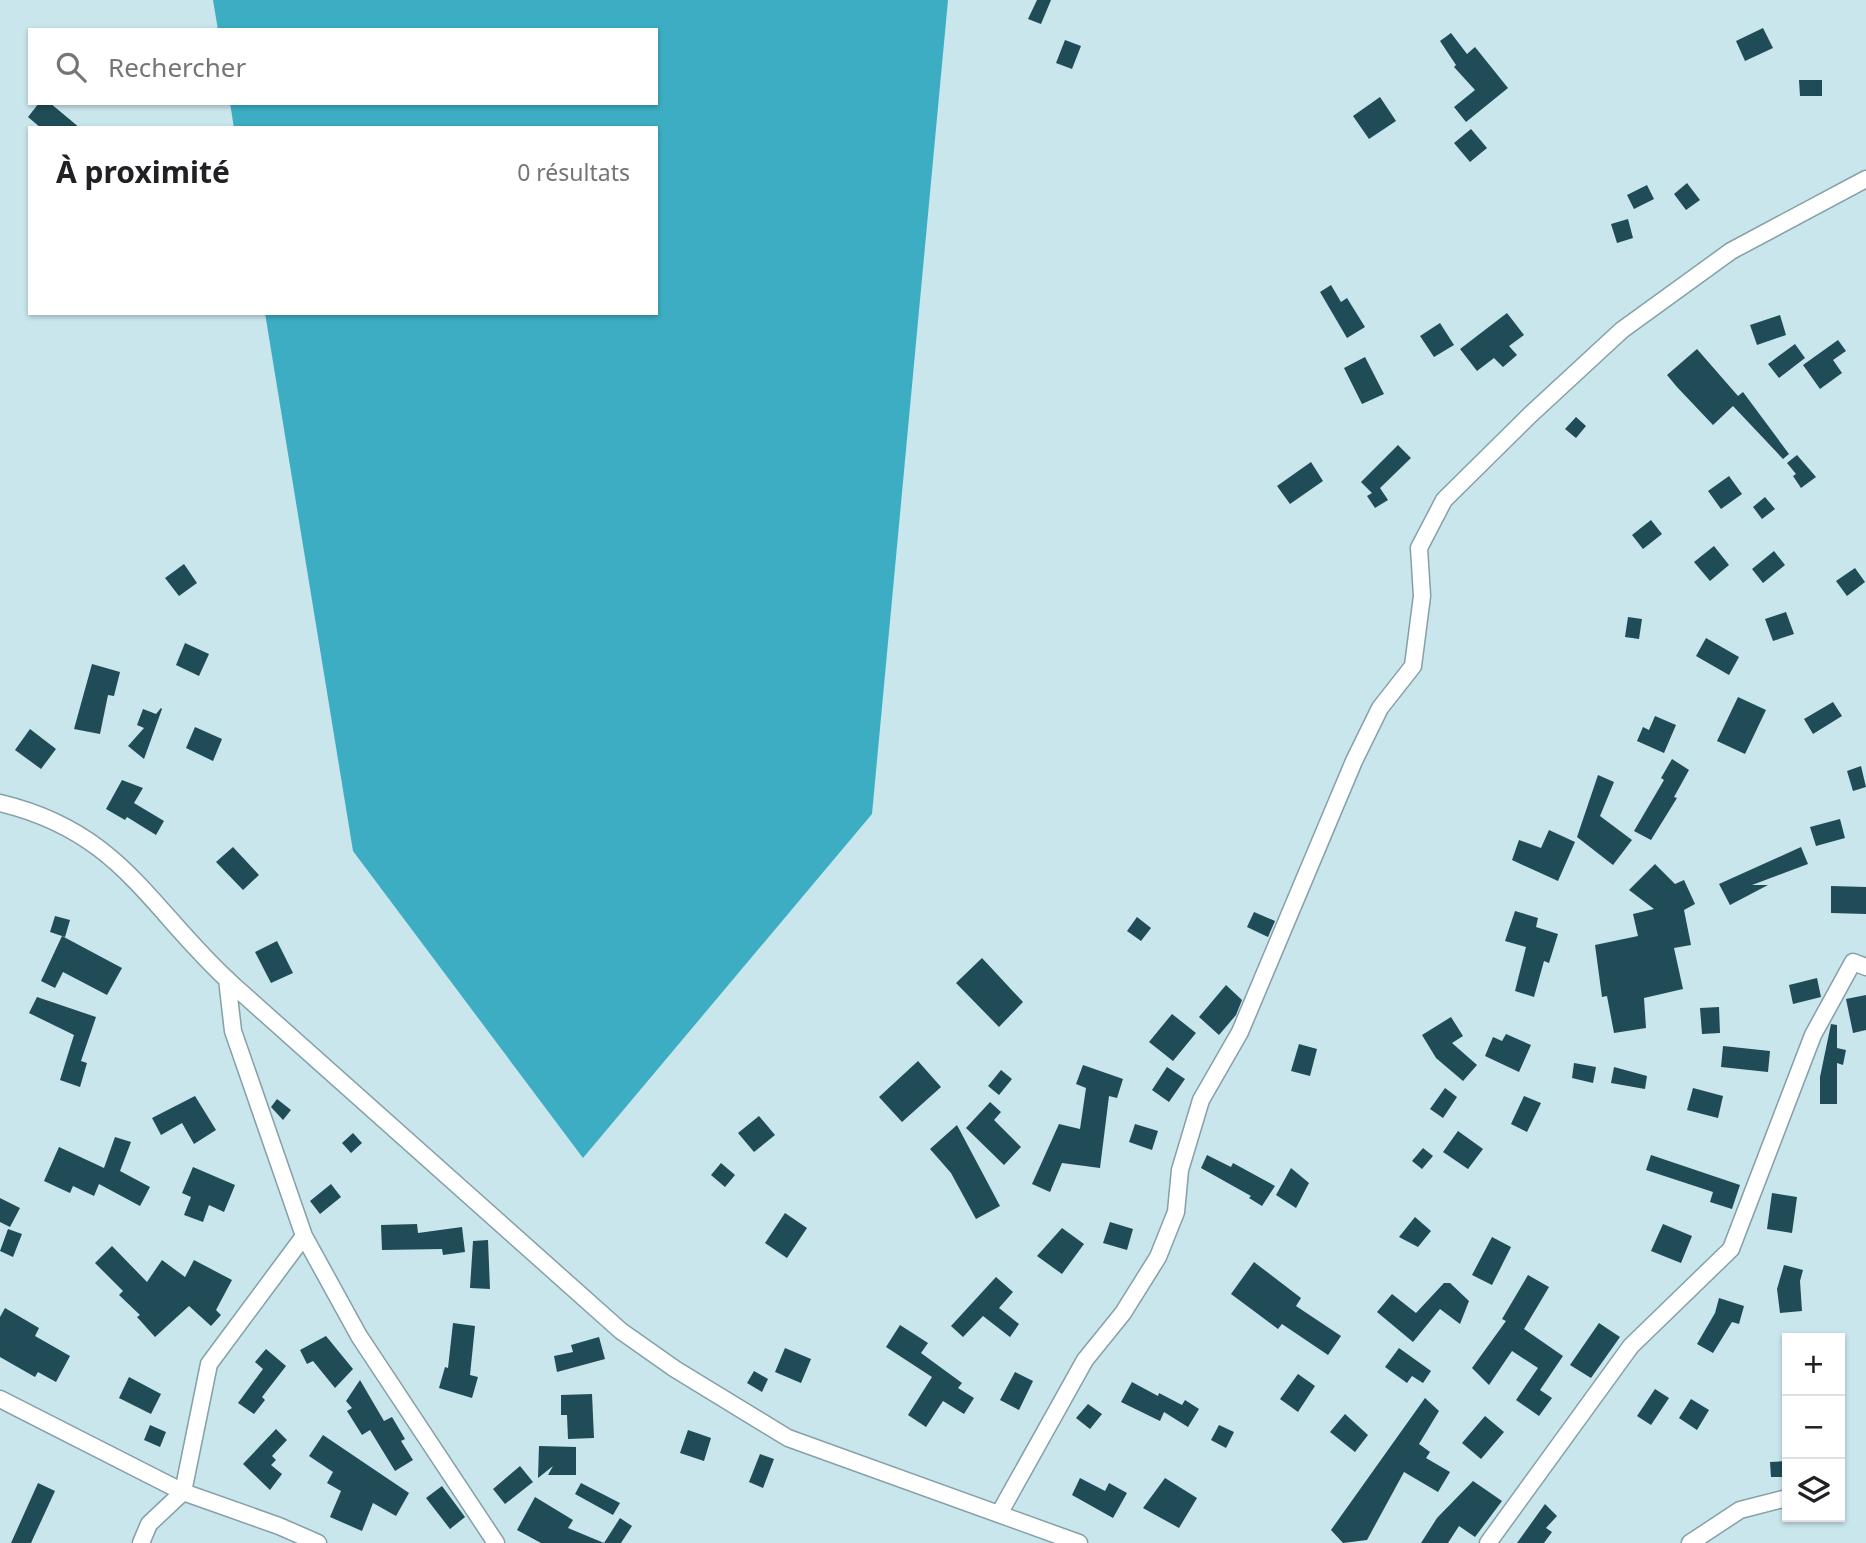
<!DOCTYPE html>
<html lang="fr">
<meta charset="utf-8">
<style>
body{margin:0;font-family:"Noto Sans",sans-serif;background:#f2f2f2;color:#202124}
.controls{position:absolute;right:21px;bottom:21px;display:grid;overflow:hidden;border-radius:0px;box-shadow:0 2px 5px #0004}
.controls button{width:63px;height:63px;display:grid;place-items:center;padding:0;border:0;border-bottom:2px solid #e0e0e0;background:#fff;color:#202124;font:35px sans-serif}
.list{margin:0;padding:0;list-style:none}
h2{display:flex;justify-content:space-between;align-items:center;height:91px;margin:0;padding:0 28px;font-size:30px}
h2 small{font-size:23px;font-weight:400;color:#757577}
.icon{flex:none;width:38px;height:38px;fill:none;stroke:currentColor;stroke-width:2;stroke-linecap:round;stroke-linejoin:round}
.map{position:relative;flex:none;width:1866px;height:1543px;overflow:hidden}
.search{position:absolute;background:#fff;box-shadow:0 2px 5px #0004;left:28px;top:28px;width:630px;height:77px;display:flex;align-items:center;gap:18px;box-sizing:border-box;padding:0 24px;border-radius:0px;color:#757577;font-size:26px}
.panel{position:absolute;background:#fff;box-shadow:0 2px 5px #0004;left:28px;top:126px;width:630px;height:189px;border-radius:0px}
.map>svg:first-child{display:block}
</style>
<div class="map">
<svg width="1866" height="1543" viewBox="0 0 1866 1543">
<rect width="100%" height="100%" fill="#c9e6ed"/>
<path fill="#3cadc3" d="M 213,0 L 948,0 L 872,814 L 583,1158 L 353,851 L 265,313 L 656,313 L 656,128 L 234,128 L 230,103 L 656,103 L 656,30 L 218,30 Z"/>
<path fill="#1f4c56" d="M 1037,0 L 1051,0 L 1041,24 L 1028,19 Z
M 1763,28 L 1773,48 L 1745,61 L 1736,41 Z
M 1451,33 L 1467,54 L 1475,47 L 1508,88 L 1466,122 L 1454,107 L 1475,90 L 1454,67 L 1456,65 L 1440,41 Z
M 1065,40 L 1081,46 L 1072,69 L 1056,63 Z
M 1799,80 L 1822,80 L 1822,96 L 1800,96 Z
M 1380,97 L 1396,121 L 1369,139 L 1353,116 Z
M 39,103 L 50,103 L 80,128 L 41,128 L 28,117 Z
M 1471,129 L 1487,148 L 1470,162 L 1454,143 Z
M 1687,183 L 1700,200 L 1686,210 L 1674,194 Z
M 1647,185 L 1654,199 L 1634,209 L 1627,195 Z
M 1628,219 L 1633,238 L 1617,243 L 1611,224 Z
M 1331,285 L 1341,302 L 1347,298 L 1365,327 L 1347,338 L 1320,292 Z
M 1507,313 L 1524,335 L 1509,346 L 1517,355 L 1503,367 L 1494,358 L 1477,371 L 1460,349 Z
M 1780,315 L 1786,335 L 1757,345 L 1750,325 Z
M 1440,323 L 1454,345 L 1434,357 L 1420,336 Z
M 1838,340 L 1846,351 L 1833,360 L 1842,373 L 1820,389 L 1803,365 Z
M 1795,344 L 1805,358 L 1779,378 L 1768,364 Z
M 1697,349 L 1738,396 L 1743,392 L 1789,454 L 1783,459 L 1733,406 L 1713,425 L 1677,387 L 1667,375 Z
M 1365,357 L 1384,394 L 1362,404 L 1344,368 Z
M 1576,417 L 1586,426 L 1576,438 L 1565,429 Z
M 1398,445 L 1411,458 L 1380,488 L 1388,500 L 1375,508 L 1367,496 L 1372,493 L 1361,482 Z
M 1797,455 L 1816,477 L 1801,488 L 1793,476 L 1796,474 L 1787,463 Z
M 1311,462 L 1323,481 L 1290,504 L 1277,486 Z
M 1729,476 L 1742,494 L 1721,509 L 1708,491 Z
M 1765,497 L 1775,509 L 1762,519 L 1753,507 Z
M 1651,520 L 1662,534 L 1643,549 L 1632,535 Z
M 1714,546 L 1729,565 L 1710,581 L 1694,562 Z
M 1774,551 L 1785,565 L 1763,583 L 1752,569 Z
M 184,564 L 197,583 L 179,596 L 165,578 Z
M 1855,568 L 1865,582 L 1847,596 L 1836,581 Z
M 1786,612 L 1794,634 L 1773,641 L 1765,619 Z
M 1628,617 L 1642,619 L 1639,639 L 1625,637 Z
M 1706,638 L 1739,657 L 1729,675 L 1696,656 Z
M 185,643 L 209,654 L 199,676 L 176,665 Z
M 92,664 L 120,672 L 114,696 L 108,695 L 100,734 L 74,729 Z
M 1738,697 L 1766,710 L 1745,754 L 1717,741 Z
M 1833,702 L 1842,716 L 1813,734 L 1804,719 Z
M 161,708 L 162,709 L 144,759 L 128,746 L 144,728 L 137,725 L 143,709 L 156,714 Z
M 1655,716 L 1676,725 L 1664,753 L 1637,741 L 1643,727 L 1649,730 Z
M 195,727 L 222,739 L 213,761 L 186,748 Z
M 30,729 L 56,749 L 41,769 L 15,750 Z
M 1672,759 L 1689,770 L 1674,797 L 1677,798 L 1651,840 L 1634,831 L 1664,780 L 1661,778 Z
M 1861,766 L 1866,787 L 1853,791 L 1847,771 Z
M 1598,775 L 1614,782 L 1600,816 L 1632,840 L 1613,865 L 1577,837 Z
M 122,780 L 143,788 L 134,803 L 164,821 L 156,835 L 127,817 L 125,820 L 106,809 Z
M 1840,819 L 1845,838 L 1816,846 L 1810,827 Z
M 1549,830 L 1575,842 L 1558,881 L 1512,860 L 1519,840 L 1541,848 Z
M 233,847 L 259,875 L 243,890 L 216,862 Z
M 1801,847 L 1808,864 L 1752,885 L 1768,885 L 1730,905 L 1719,884 Z
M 1655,864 L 1675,884 L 1684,880 L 1695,904 L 1684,910 L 1691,945 L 1674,948 L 1683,989 L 1644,998 L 1646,1028 L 1614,1033 L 1607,996 L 1602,997 L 1595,945 L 1638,936 L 1633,914 L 1654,909 L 1629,890 Z
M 1831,886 L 1866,887 L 1866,914 L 1831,913 Z
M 1515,911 L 1538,918 L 1536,927 L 1558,934 L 1549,963 L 1544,961 L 1534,997 L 1515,991 L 1526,947 L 1505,941 Z
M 1254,912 L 1275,921 L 1268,937 L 1247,927 Z
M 55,916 L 70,920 L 65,937 L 50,932 Z
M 1137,917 L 1151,928 L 1141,941 L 1127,931 Z
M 62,936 L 122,968 L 107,995 L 63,972 L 55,988 L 41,981 Z
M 277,941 L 293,973 L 271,983 L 255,952 Z
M 982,958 L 1023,1002 L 999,1027 L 956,983 Z
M 1817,978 L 1821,997 L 1793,1004 L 1789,985 Z
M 1226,985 L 1242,1000 L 1236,1015 L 1219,1035 L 1199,1017 Z
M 1866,995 L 1866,1030 L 1853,1033 L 1846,999 Z
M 37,997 L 96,1017 L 81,1061 L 87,1063 L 80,1087 L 60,1080 L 74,1035 L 29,1013 Z
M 1719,1007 L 1720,1033 L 1702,1034 L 1700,1008 Z
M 1172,1014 L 1196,1033 L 1173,1061 L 1149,1042 Z
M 1451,1017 L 1463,1036 L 1452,1043 L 1477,1065 L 1463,1081 L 1436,1058 L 1422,1035 Z
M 1831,1024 L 1837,1025 L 1837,1048 L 1846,1050 L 1843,1065 L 1837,1063 L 1837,1104 L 1820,1104 L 1820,1077 Z
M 1506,1034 L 1531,1045 L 1519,1072 L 1485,1056 L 1493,1037 L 1502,1041 Z
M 1299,1044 L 1317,1049 L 1310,1076 L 1291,1071 Z
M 1723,1046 L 1770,1051 L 1768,1072 L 1721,1067 Z
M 918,1061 L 941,1087 L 902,1122 L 879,1097 Z
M 1574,1063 L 1596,1067 L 1593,1083 L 1572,1078 Z
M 1083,1065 L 1123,1079 L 1117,1098 L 1109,1096 L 1100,1168 L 1062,1163 L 1050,1192 L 1032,1184 L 1059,1124 L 1080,1129 L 1086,1088 L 1076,1084 Z
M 1167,1067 L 1185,1079 L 1169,1102 L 1152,1090 Z
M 1614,1067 L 1647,1076 L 1645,1089 L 1611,1083 Z
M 1001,1070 L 1012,1079 L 999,1095 L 988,1086 Z
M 1445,1088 L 1457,1097 L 1443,1118 L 1430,1109 Z
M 1693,1088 L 1723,1096 L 1718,1118 L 1687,1110 Z
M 195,1096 L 216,1130 L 194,1144 L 182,1123 L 161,1135 L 152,1118 Z
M 1524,1096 L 1541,1103 L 1527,1132 L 1511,1124 Z
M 277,1099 L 291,1110 L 283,1120 L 271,1107 Z
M 990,1102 L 1001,1112 L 994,1120 L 1021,1147 L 1004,1165 L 966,1128 Z
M 759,1116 L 775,1135 L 754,1152 L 738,1133 Z
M 1135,1124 L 1158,1131 L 1152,1150 L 1129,1142 Z
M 957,1125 L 1000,1206 L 976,1219 L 951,1173 L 930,1149 Z
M 1458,1131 L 1483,1149 L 1468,1169 L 1443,1152 Z
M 353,1133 L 362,1143 L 351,1153 L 342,1143 Z
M 115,1137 L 131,1142 L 120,1171 L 150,1187 L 140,1206 L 99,1184 L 94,1196 L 73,1186 L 70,1193 L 44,1181 L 59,1147 L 104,1168 Z
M 1423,1148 L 1433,1156 L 1422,1169 L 1412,1161 Z
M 1207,1155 L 1231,1167 L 1233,1163 L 1275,1186 L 1262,1206 L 1249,1198 L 1251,1196 L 1201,1168 Z
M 1651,1155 L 1740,1185 L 1732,1209 L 1710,1202 L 1713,1192 L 1646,1170 Z
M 721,1163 L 735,1175 L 725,1187 L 711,1175 Z
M 193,1167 L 235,1185 L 224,1212 L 209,1205 L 203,1222 L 184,1215 L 191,1197 L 182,1193 Z
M 1291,1168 L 1309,1183 L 1296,1208 L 1276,1195 Z
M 331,1184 L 341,1197 L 320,1214 L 310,1201 Z
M 1772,1193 L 1797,1197 L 1792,1233 L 1767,1229 Z
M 0,1198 L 20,1208 L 10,1227 L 0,1222 Z
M 785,1213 L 807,1228 L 787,1258 L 765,1243 Z
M 1415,1217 L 1431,1231 L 1418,1247 L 1399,1237 Z
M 1110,1222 L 1133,1229 L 1127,1250 L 1103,1243 Z
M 417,1224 L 418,1233 L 462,1227 L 465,1252 L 443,1255 L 442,1249 L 382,1250 L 381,1225 Z
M 1663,1224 L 1692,1236 L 1681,1263 L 1651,1251 Z
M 1062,1228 L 1084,1244 L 1062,1274 L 1037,1256 Z
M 8,1229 L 22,1234 L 13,1257 L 0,1251 Z
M 1492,1237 L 1511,1247 L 1492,1285 L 1472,1275 Z
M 488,1240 L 490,1289 L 470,1288 L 473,1241 Z
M 112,1246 L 147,1282 L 162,1260 L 185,1277 L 194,1260 L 232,1280 L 216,1310 L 221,1315 L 211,1326 L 189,1306 L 155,1337 L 137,1317 L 140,1315 L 119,1295 L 123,1291 L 95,1263 Z
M 1254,1262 L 1301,1298 L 1296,1306 L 1341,1336 L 1328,1355 L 1282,1324 L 1278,1329 L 1231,1294 Z
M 1784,1265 L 1803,1270 L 1800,1281 L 1802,1311 L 1780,1313 L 1777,1289 Z
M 1528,1275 L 1549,1287 L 1524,1329 L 1563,1356 L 1540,1390 L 1552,1398 L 1539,1416 L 1516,1400 L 1538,1368 L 1512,1351 L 1489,1385 L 1472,1368 L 1506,1321 L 1502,1319 Z
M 996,1277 L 1013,1292 L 999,1308 L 1019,1324 L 1010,1337 L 983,1316 L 963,1337 L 951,1326 Z
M 1444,1283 L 1450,1283 L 1469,1301 L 1460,1324 L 1440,1309 L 1413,1342 L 1377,1312 L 1392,1294 L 1416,1313 Z
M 1719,1298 L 1744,1306 L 1739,1324 L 1732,1322 L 1713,1353 L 1697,1344 L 1715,1313 Z
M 5,1308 L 39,1328 L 35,1336 L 70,1356 L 56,1382 L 38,1372 L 35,1377 L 0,1357 L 0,1317 Z
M 453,1323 L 475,1326 L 470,1375 L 478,1377 L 472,1398 L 439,1388 L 445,1367 L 448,1368 Z
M 1599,1323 L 1620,1337 L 1591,1378 L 1570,1365 Z
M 900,1325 L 928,1343 L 921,1353 L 962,1383 L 958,1388 L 974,1398 L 964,1414 L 943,1401 L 926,1427 L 908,1415 L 932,1377 L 886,1347 Z
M 326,1336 L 353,1369 L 335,1388 L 313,1361 L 307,1364 L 300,1350 Z
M 599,1337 L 605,1359 L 557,1372 L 554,1356 L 573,1352 L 571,1345 Z
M 785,1348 L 811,1359 L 801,1383 L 775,1372 Z
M 1399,1348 L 1431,1371 L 1423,1383 L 1412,1376 L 1407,1383 L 1385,1367 Z
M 266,1349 L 286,1366 L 262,1397 L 265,1400 L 254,1414 L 238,1403 L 263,1369 L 255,1362 Z
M 754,1371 L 768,1379 L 762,1392 L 747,1383 Z
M 1015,1372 L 1033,1381 L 1019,1410 L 1000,1400 Z
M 1298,1374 L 1315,1386 L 1298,1412 L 1280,1399 Z
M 129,1377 L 161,1394 L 151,1414 L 119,1398 Z
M 360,1380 L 384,1421 L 392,1417 L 405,1439 L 401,1441 L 413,1460 L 395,1471 L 370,1430 L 362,1435 L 347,1411 L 352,1408 L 346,1401 Z
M 1132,1382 L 1158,1396 L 1159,1393 L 1182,1405 L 1185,1400 L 1199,1409 L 1188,1427 L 1164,1412 L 1160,1421 L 1121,1402 Z
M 1655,1389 L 1669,1398 L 1651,1425 L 1637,1416 Z
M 592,1394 L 594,1438 L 568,1439 L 567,1415 L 561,1415 L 561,1395 Z
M 1425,1398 L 1439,1411 L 1419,1444 L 1430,1452 L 1426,1458 L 1450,1472 L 1438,1492 L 1404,1472 L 1367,1540 L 1343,1543 L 1331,1530 Z
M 1691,1399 L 1709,1410 L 1697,1430 L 1679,1418 Z
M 1088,1404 L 1102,1414 L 1090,1429 L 1076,1418 Z
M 1345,1414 L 1368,1435 L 1355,1452 L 1330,1432 Z
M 1485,1416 L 1504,1432 L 1481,1459 L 1462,1443 Z
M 150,1425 L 166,1432 L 160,1447 L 144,1440 Z
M 1219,1425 L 1234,1432 L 1226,1448 L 1211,1440 Z
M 276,1429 L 287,1440 L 272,1456 L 276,1460 L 271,1465 L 282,1474 L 270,1490 L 243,1464 Z
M 688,1430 L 711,1438 L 704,1461 L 680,1453 Z
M 323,1435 L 409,1493 L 396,1516 L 373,1503 L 362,1531 L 330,1517 L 341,1491 L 327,1483 L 333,1472 L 309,1456 Z
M 539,1446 L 576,1447 L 576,1475 L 548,1475 L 553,1466 L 538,1478 Z
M 760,1454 L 774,1459 L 763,1488 L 749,1482 Z
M 1787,1461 L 1787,1477 L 1771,1477 L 1770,1462 Z
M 520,1466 L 533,1482 L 505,1504 L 493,1489 Z
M 1080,1478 L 1105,1491 L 1109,1483 L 1127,1493 L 1113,1518 L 1072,1495 Z
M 1165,1478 L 1197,1498 L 1179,1528 L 1143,1508 Z
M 1473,1481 L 1502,1501 L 1475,1537 L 1459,1526 L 1448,1543 L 1421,1543 L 1437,1518 Z
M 38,1483 L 55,1491 L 31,1543 L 11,1543 Z
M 581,1483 L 620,1503 L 613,1515 L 575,1494 Z
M 442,1486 L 465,1517 L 450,1529 L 426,1498 Z
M 535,1497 L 573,1520 L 568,1528 L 604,1543 L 620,1518 L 632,1526 L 621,1543 L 541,1543 L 517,1530 Z
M 1545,1504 L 1557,1516 L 1546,1528 L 1552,1532 L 1544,1543 L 1517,1543 Z"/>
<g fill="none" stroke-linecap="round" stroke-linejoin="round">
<g stroke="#85a0a6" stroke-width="19">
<path id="minor" d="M 0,803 C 122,832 149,909 233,985 C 362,1100 491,1216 621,1331 L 675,1369 L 788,1438 L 1079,1543
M 227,979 L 233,1031 L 304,1236 L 359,1336 L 496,1543
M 0,1399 L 183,1492 L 279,1526 L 318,1543
M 999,1514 L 1085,1360 L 1123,1313 L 1158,1257 L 1176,1212 L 1180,1170 L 1201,1100 L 1240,1032 L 1354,761 L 1380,708 L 1413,666 L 1422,596 L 1419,548 L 1444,500 L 1530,415 L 1622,330 L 1731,251 L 1866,179
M 141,1543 L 149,1524 L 183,1492 L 209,1364 L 304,1236
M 1488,1543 L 1631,1346 L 1731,1249 L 1813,1035 L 1853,962 L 1866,967
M 1690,1543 L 1740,1510 L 1787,1498"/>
</g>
<use href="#minor" stroke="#fff" stroke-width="16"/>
</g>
</svg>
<div class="controls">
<button>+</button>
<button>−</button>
<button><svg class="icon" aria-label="layers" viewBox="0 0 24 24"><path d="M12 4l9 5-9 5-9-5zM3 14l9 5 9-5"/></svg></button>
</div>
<div class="search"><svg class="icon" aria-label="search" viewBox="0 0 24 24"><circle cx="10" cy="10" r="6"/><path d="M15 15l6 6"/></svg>Rechercher</div>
<section class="panel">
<h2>À proximité<small>0 résultats</small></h2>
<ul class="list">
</ul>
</section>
</div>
